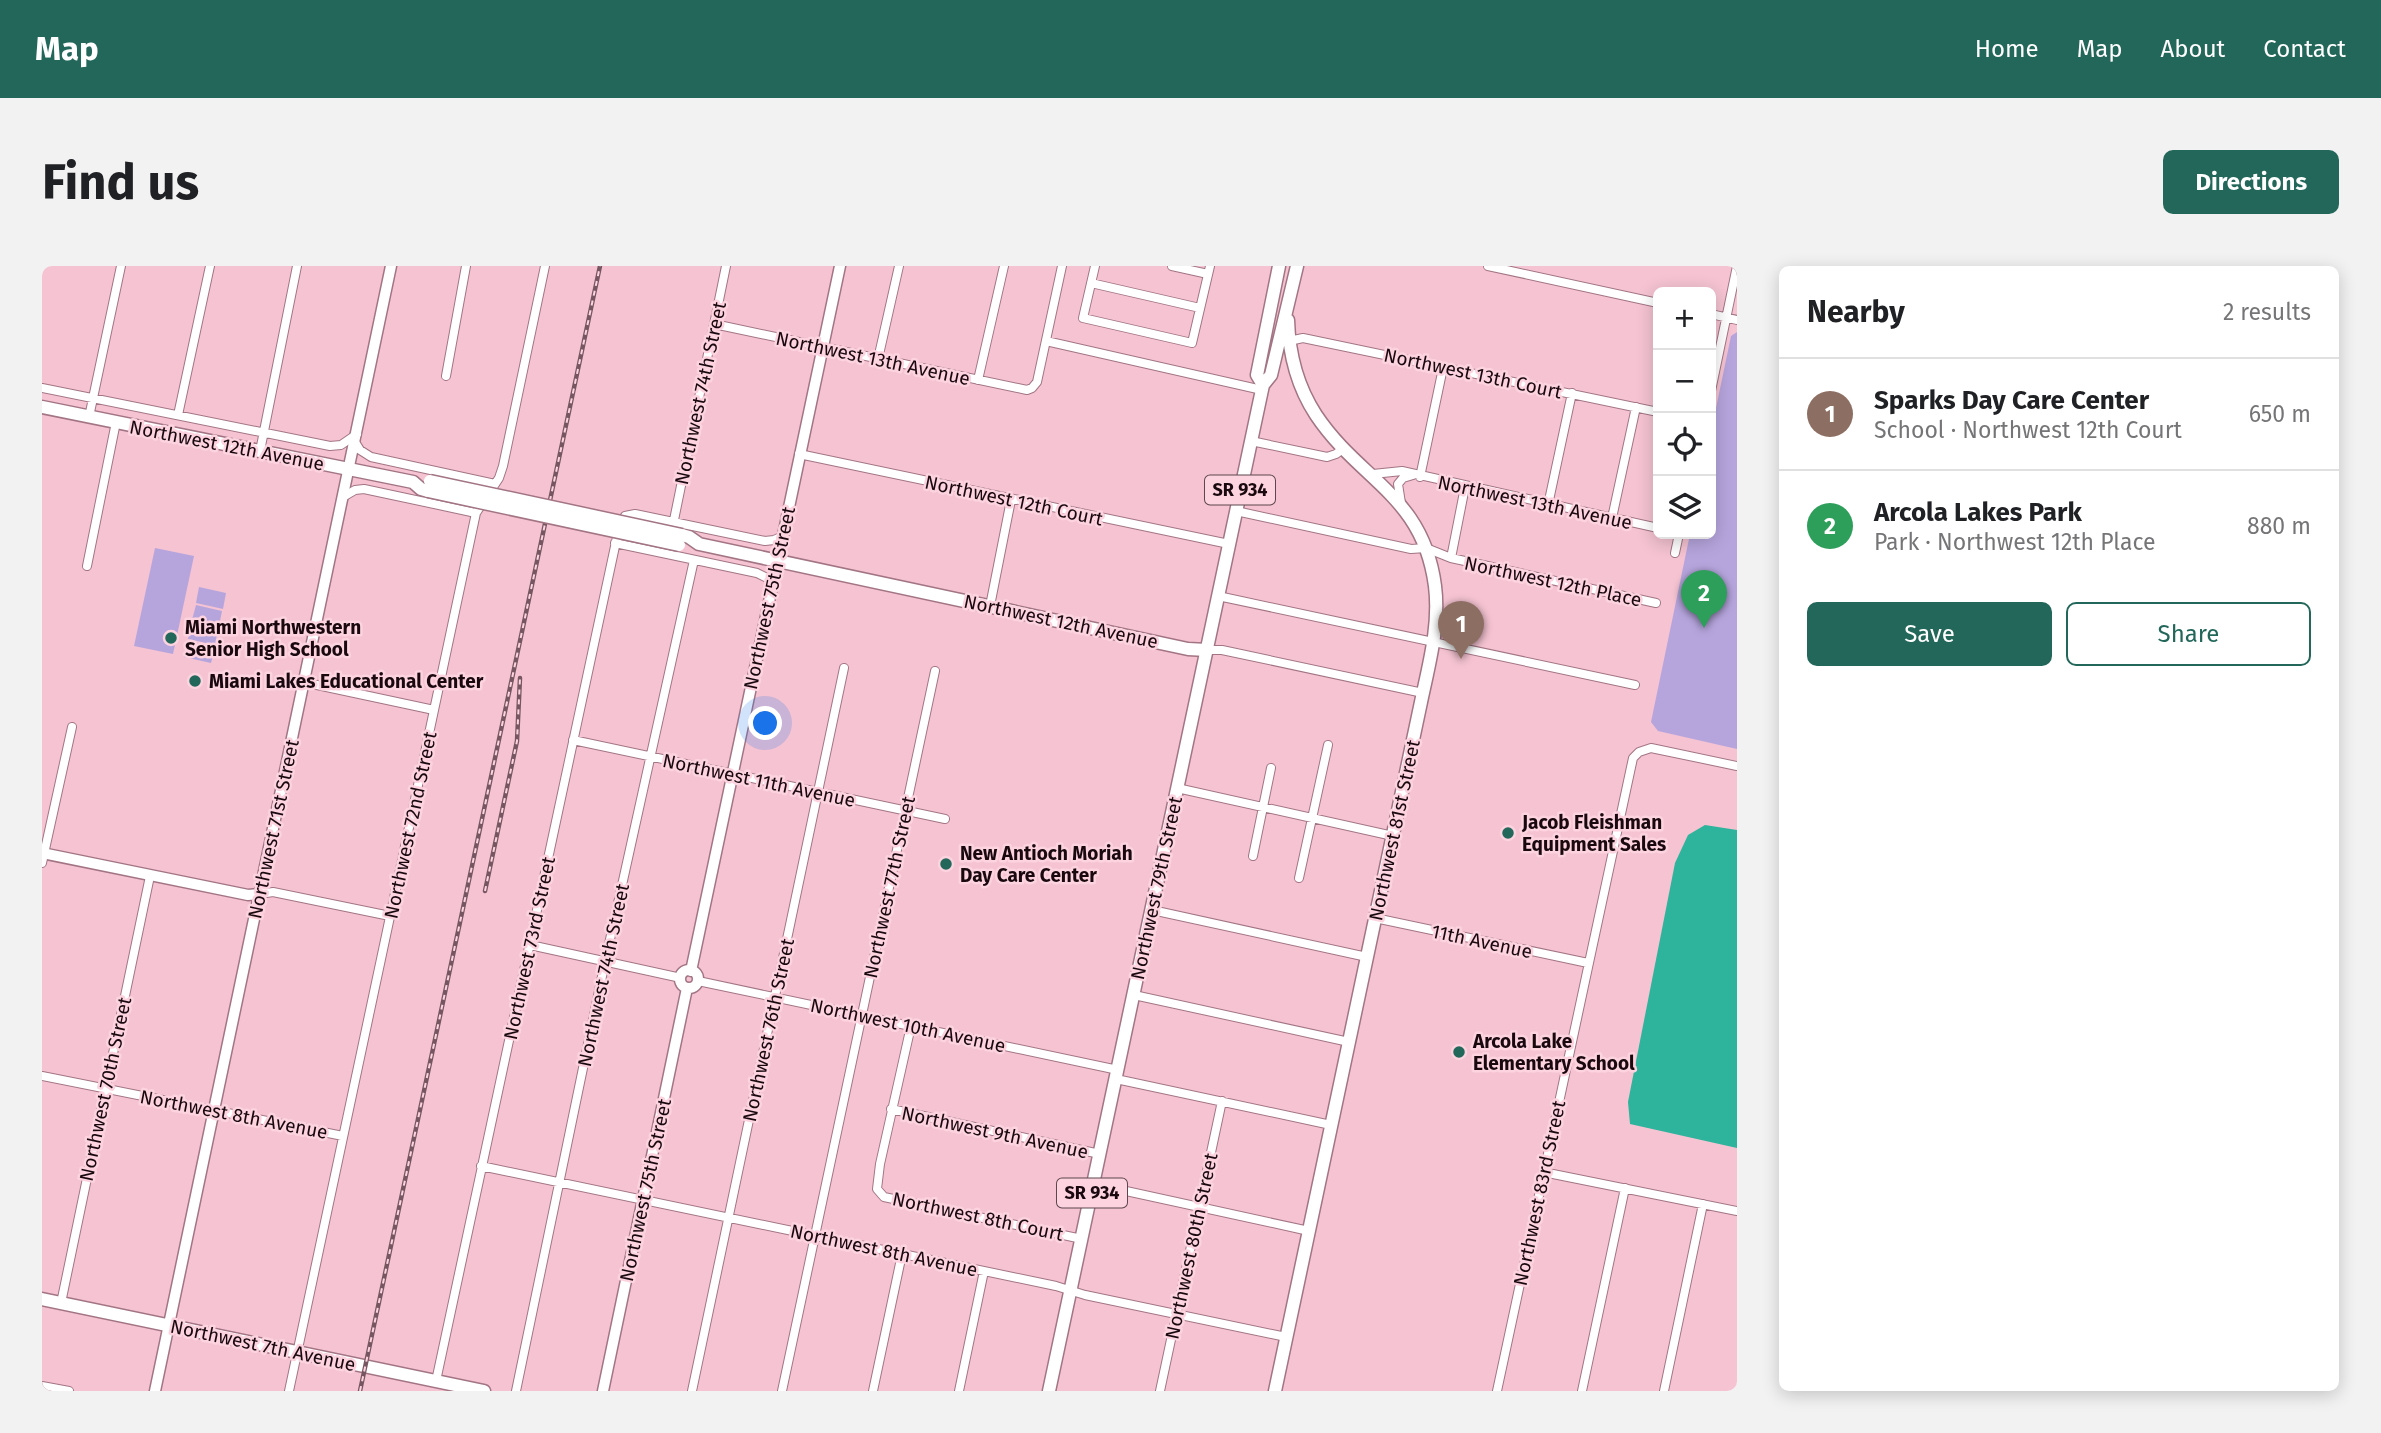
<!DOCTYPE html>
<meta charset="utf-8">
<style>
body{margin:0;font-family:"Fira Sans",sans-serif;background:#f2f2f2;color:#202124}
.controls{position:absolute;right:21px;top:21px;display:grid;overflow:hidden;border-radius:10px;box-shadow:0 4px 18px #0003}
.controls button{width:63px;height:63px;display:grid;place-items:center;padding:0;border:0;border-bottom:2px solid #e0e0e0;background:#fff;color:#202124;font:35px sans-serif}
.you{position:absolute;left:724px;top:458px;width:24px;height:24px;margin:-18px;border:5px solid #fff;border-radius:50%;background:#1a73e8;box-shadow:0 0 0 10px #1a73e833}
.badge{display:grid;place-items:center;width:46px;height:46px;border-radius:50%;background:#22675a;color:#fff;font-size:23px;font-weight:700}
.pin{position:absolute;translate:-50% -58px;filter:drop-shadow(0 2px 4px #0008)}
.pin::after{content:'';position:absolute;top:37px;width:24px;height:21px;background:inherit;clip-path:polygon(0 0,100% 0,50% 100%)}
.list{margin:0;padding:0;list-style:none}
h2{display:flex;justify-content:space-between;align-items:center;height:91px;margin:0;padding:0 28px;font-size:30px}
h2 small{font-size:23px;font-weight:400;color:#757577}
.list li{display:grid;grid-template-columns:46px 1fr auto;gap:21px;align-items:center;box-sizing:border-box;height:112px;padding:0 28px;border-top:2px solid #e0e0e0}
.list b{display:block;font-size:26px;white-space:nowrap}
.list p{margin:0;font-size:23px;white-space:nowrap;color:#757577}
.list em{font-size:23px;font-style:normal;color:#757577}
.actions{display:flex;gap:14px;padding:21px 28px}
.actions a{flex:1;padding:16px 0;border:2px solid #22675a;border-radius:10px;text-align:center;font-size:24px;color:#22675a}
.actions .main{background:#22675a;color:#fff}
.icon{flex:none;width:38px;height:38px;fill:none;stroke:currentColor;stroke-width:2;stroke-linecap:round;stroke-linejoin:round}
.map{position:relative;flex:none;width:1695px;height:1125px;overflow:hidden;border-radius:10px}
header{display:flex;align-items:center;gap:42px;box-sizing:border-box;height:98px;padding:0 35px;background:#22675a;color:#fff}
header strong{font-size:33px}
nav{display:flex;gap:38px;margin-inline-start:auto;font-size:24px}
.intro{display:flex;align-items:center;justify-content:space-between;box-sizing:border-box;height:168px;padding:0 42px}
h1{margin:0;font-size:49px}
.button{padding:18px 32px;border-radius:10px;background:#22675a;color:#fff;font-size:24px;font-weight:700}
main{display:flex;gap:42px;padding:0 42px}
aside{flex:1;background:#fff;border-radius:10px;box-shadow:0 4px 18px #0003}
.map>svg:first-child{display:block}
</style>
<header>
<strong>Map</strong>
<nav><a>Home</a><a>Map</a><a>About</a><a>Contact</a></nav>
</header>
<div class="intro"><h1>Find us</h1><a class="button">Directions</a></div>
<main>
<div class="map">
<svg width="1695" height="1125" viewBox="0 0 1695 1125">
<rect width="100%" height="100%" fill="#f5c3d2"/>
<path fill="#b6a5dd" d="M 1695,66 L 1695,483 L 1616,465 L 1609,456 L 1648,268 L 1669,268 L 1669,166 L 1689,70 Z
M 113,282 L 152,290 L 131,388 L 92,380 Z
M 157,321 L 184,327 L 181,343 L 154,337 Z
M 154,339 L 180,345 L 177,360 L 150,354 Z
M 149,357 L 176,363 L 173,379 L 146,373 Z
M 146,375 L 173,381 L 169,397 L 142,391 Z"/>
<path fill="#2eb39c" d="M 1663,559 L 1695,564 L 1695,882 L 1588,858 L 1586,836 L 1633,597 L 1646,569 Z"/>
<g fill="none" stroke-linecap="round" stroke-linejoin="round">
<g stroke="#a37584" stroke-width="10">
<path id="minor" d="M 1053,0 L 1041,52 L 1150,77 L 1168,0
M 1130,0 L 1166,8
M 1446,0 L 1616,37
M 1049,17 L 1158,42
M 1669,48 L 1695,54
M 672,58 L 985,124 L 990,122 L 995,116 L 1020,0
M 1004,75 L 1220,124
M 1247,75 L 1261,72 L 1616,146
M 836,93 L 857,0
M 404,110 L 424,0
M 936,114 L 962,0
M 0,122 L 288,180 L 299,179 L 315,168
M 1669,125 L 1695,0
M 136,149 L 168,0
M 47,151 L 79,0
M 1209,175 L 1285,191 L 1294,188 L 1302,182
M 313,176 L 318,184 L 329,191 L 453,218
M 218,185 L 255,0
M 757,188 L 1187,278
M 1331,208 L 1360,205 L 1616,262
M 1378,211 L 1401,102
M 301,231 L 313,224 L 322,223 L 434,247
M 1359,237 L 1356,218 L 1361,212 L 1371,209
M 1506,239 L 1530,127
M 1194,245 L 1369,283 L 1384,282 L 1409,292 L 1614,337
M 1570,252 L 1594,141
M 632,254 L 684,0
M 573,277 L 715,307 L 731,315
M 1633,287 L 1637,268
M 1409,292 L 1423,221
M 45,300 L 74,156
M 1176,330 L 1593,419
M 948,340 L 969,234
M 1165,384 L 1180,384 L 1381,427
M 261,416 L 392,444
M 531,474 L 903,553
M 1135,522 L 1351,570
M 1211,590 L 1229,502
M 0,597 L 30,461
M 1257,612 L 1286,479
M 218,628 L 231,626 L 348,650
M 1110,644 L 1325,691
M 1333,652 L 1546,697
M 488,679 L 639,712
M 656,715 L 1076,804
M 1092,729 L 1307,776
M 869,760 L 838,898 L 835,923 L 842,931 L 1040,973
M 0,810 L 301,870
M 1074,813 L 1289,859
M 849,843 L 1058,888
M 439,900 L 1014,1020 L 1043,1029 L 1244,1071
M 1501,906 L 1695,945
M 1052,918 L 1267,965
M 19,1037 L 108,610
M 394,1115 L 578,257 L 583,250 L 593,248 L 723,275 L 732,274 L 741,270
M 0,1120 L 27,1125
M 247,1125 L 434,247 L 457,212 L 461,200 L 503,0
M 474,1125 L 563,696 L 652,294
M 650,1125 L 802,402
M 740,1125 L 893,405
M 831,1125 L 860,988
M 917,1125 L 942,1005
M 1118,1125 L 1180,835
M 1455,1125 L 1591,492 L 1597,486 L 1609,482 L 1695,500
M 1540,1125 L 1583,922
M 1622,1125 L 1661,938"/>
</g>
<g stroke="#a37584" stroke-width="13">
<path id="tertiary" d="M 0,587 L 206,629 L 218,628
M638 713a9 9 0 1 1 18 0a9 9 0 1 1-18 0Z
M 649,705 L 798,0
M 113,1125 L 349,0
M 561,1125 L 645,722"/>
</g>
<g stroke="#a37584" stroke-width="15">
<path id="secondary" d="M 0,141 L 371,216 L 379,223 L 386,225
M 640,269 L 647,271 L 657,278 L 1146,383 L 1165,384"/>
</g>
<g stroke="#a37584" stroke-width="15">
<path id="primary" d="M 1221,119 L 1215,109 L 1237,0
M 0,1033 L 442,1125
M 1007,1125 L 1221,119 L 1229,109 L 1255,0
M 1233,1125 L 1379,436 C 1387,398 1398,359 1393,320 C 1381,229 1318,215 1274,149 C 1255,120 1247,89 1246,54"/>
</g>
<use href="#minor" stroke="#fff" stroke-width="8"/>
<use href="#tertiary" stroke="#fff" stroke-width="10"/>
<use href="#secondary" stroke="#fff" stroke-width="12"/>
<use href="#primary" stroke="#fff" stroke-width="12"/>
<g stroke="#765761" stroke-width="4.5">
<path id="rail" d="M 443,625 L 475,475 L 478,412
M 318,1125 L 558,0"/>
</g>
<use href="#rail" stroke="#fcd3df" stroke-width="2" stroke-dasharray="5" stroke-linecap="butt"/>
<g stroke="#a37584" stroke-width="15" stroke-linecap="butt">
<path id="secondary-bridge" d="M 388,215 L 640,269
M 386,225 L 637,279"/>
</g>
<use href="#secondary-bridge" stroke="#fff" stroke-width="12"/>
</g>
<g fill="#22675a" stroke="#fcd3df" stroke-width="2.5">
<circle cx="129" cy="372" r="7"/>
<circle cx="153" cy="415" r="7"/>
<circle cx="1466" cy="567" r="7"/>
<circle cx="904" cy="598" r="7"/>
<circle cx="1417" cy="786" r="7"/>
</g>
<g text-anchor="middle" stroke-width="5" stroke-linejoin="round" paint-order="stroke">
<g fill="#fcd3df" stroke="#5d464d" stroke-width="2">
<rect x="1163" y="209.5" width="70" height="29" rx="5"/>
<rect x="1015" y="912.5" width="70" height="29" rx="5"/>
</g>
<g font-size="18" font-weight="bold" fill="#19090f">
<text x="1198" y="230">SR 934</text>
<text x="1050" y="933">SR 934</text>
</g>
<g font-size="19" fill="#19090f" stroke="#fcd3df">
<text transform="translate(831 92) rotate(12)" y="7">Northwest 13th Avenue</text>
<text transform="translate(1431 107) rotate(12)" y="7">Northwest 13th Court</text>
<text transform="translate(658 127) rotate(-78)" y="7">Northwest 74th Street</text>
<text transform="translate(185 179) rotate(11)" y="7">Northwest 12th Avenue</text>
<text transform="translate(972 234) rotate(12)" y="7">Northwest 12th Court</text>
<text transform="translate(1493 236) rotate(12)" y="7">Northwest 13th Avenue</text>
<text transform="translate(1511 315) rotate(12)" y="7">Northwest 12th Place</text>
<text transform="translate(727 332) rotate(-78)" y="7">Northwest 75th Street</text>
<text transform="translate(1019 355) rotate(12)" y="7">Northwest 12th Avenue</text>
<text transform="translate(717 514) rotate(12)" y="7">Northwest 11th Avenue</text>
<text transform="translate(368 559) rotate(-78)" y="7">Northwest 72nd Street</text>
<text transform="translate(231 563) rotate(-78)" y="7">Northwest 71st Street</text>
<text transform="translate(1352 564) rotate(-78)" y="7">Northwest 81st Street</text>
<text transform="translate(847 621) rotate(-78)" y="7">Northwest 77th Street</text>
<text transform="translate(1114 622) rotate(-78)" y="7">Northwest 79th Street</text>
<text transform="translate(1440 675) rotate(12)" y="7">11th Avenue</text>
<text transform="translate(487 682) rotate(-78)" y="7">Northwest 73rd Street</text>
<text transform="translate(561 709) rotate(-78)" y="7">Northwest 74th Street</text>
<text transform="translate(866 759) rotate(12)" y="7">Northwest 10th Avenue</text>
<text transform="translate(726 764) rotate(-78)" y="7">Northwest 76th Street</text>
<text transform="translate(63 823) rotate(-78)" y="7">Northwest 70th Street</text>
<text transform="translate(192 848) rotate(11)" y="7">Northwest 8th Avenue</text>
<text transform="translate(953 866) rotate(12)" y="7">Northwest 9th Avenue</text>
<text transform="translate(603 924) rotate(-78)" y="7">Northwest 75th Street</text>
<text transform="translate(1497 927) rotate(-78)" y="7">Northwest 83rd Street</text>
<text transform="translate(936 950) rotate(12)" y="7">Northwest 8th Court</text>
<text transform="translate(1149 980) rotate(-78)" y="7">Northwest 80th Street</text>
<text transform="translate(842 984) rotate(12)" y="7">Northwest 8th Avenue</text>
<text transform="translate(221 1079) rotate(12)" y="7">Northwest 7th Avenue</text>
</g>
<g font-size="19" font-weight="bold" fill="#19090f" stroke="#fcd3df" text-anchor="start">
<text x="143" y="368">Miami Northwestern<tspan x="143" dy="22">Senior High School</tspan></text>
<text x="167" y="422">Miami Lakes Educational Center</text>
<text x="1480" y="563">Jacob Fleishman<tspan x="1480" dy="22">Equipment Sales</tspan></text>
<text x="918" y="594">New Antioch Moriah<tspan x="918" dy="22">Day Care Center</tspan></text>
<text x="1431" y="782">Arcola Lake<tspan x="1431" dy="22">Elementary School</tspan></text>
</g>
</g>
</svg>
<div class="controls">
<button>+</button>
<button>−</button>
<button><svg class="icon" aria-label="locate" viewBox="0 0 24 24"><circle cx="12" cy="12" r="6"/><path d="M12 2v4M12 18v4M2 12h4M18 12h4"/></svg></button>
<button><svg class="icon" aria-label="layers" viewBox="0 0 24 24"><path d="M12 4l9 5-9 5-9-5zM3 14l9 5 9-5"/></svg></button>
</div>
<div class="you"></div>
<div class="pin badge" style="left:1419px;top:393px;background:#8d6e63">1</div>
<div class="pin badge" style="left:1662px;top:362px;background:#2e9e5b">2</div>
</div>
<aside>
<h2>Nearby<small>2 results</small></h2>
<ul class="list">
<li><span class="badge" style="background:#8d6e63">1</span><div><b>Sparks Day Care Center</b><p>School · Northwest 12th Court</p></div><em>650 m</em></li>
<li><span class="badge" style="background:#2e9e5b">2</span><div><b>Arcola Lakes Park</b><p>Park · Northwest 12th Place</p></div><em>880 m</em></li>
</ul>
<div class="actions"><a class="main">Save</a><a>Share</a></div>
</aside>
</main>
